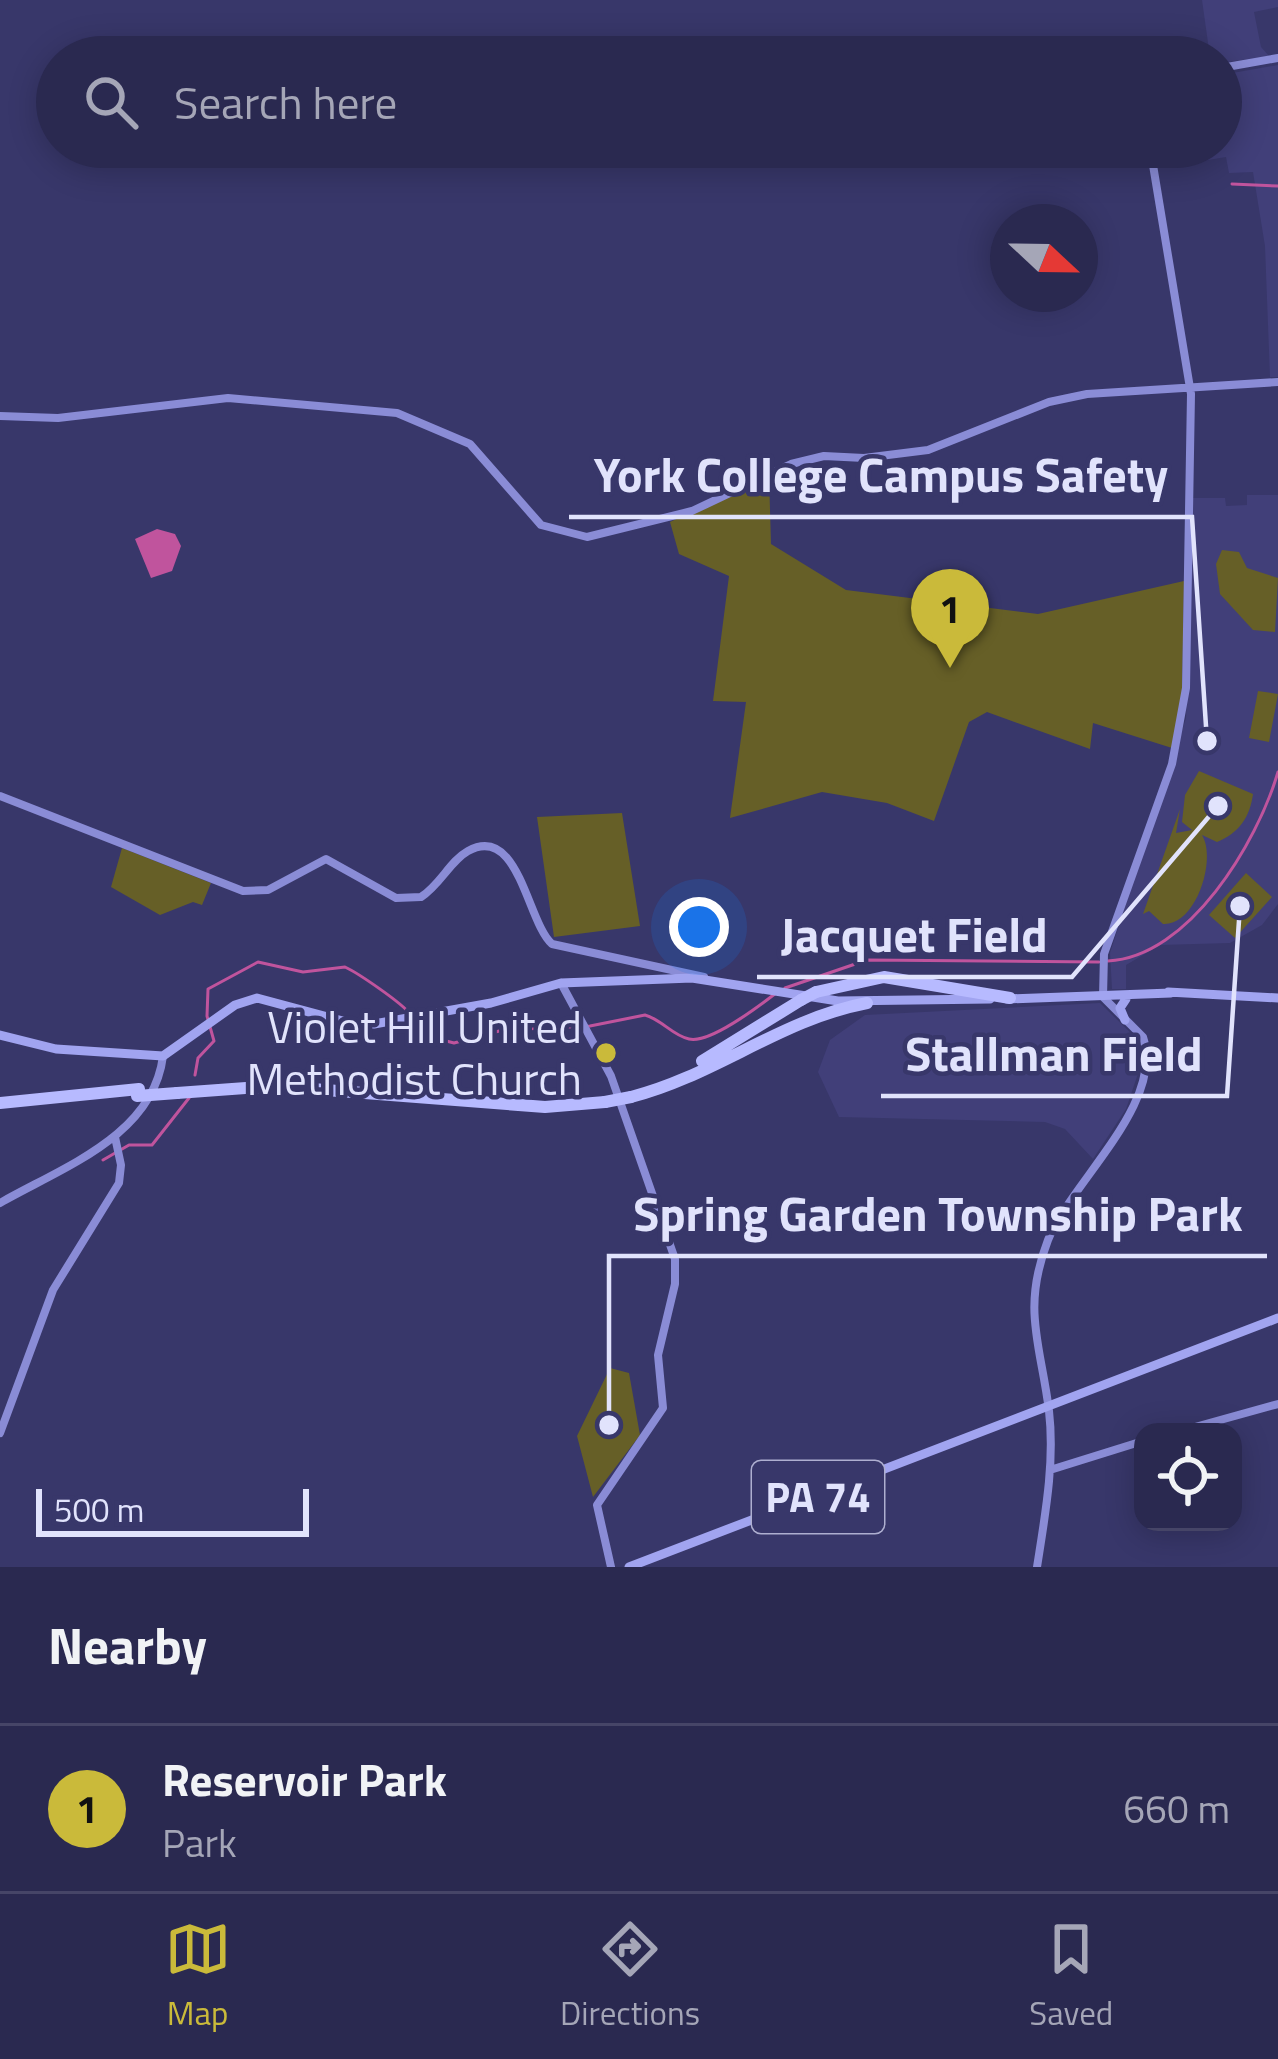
<!DOCTYPE html>
<style>
body{margin:0;font-family:"Titillium Web",sans-serif;background:#36355a;color:#f1f3f6}
.controls{position:absolute;right:36px;bottom:36px;display:grid;overflow:hidden;border-radius:24px;box-shadow:0 6px 30px #0003}
.controls button{width:108px;height:108px;display:grid;place-items:center;padding:0;border:0;border-bottom:3px solid #464567;background:#2a2950;color:#f1f3f6;font:60px sans-serif}
.compass{position:absolute;left:990px;top:204px;width:108px;height:108px;border-radius:50%;background:#2a2950;box-shadow:0 6px 30px #0003;rotate:112deg}
.scale{position:absolute;left:36px;bottom:30px;width:273px;box-sizing:border-box;padding-left:12px;border:6px solid #e1e3fc;border-top:0;font-size:33px;line-height:42px;white-space:nowrap;color:#e1e3fc;-webkit-text-stroke:9px #38376a;paint-order:stroke}
.you{position:absolute;left:699px;top:927px;width:42px;height:42px;margin:-30px;border:9px solid #fff;border-radius:50%;background:#1a73e8;box-shadow:0 0 0 18px #1a73e833}
.badge{display:grid;place-items:center;width:78px;height:78px;border-radius:50%;background:#caba3a;color:#111;font-size:39px;font-weight:700}
.pin{position:absolute;translate:-50% -99px;filter:drop-shadow(0 3px 6px #0008)}
.pin::after{content:'';position:absolute;top:63px;width:42px;height:36px;background:inherit;clip-path:polygon(0 0,100% 0,50% 100%)}
.list{margin:0;padding:0;list-style:none}
h2{display:flex;justify-content:space-between;align-items:center;height:156px;margin:0;padding:0 48px;font-size:51px}
h2 small{font-size:39px;font-weight:400;color:#a5a6b7}
.list li{display:grid;grid-template-columns:78px 1fr auto;gap:36px;align-items:center;box-sizing:border-box;height:168px;padding:0 48px;border-top:3px solid #464567}
.list b{display:block;font-size:45px;white-space:nowrap}
.list p{margin:0;font-size:39px;white-space:nowrap;color:#a5a6b7}
.list em{font-size:39px;font-style:normal;color:#a5a6b7}
.icon{flex:none;width:66px;height:66px;fill:none;stroke:currentColor;stroke-width:2;stroke-linecap:round;stroke-linejoin:round}
.map{position:relative;flex:none;width:1278px;height:1567px;overflow:hidden}
.search{position:absolute;background:#2a2950;box-shadow:0 6px 30px #0003;left:36px;right:36px;top:36px;height:132px;display:flex;align-items:center;gap:30px;box-sizing:border-box;padding:0 42px;border-radius:66px;color:#a5a6b7;font-size:45px}
.sheet{height:324px;background:#2a2950}
nav{display:flex;justify-content:space-around;align-items:center;box-sizing:border-box;height:168px;border-top:3px solid #464567;background:#2a2950;font-size:33px;color:#a5a6b7}
nav a{display:grid;justify-items:center;gap:6px}
nav .on{color:#caba3a}
.map>svg:first-child{display:block}
</style>
<div class="map">
<svg width="1278" height="1567" viewBox="0 0 1278 1567">
<rect width="100%" height="100%" fill="#38376a"/>
<path fill="#413f79" d="M 1202,0 L 1278,0 L 1278,7 L 1254,12 L 1261,47 L 1269,56 L 1221,63 L 1221,57 L 1210,57 Z
M 1278,65 L 1278,377 L 1270,377 L 1265,246 L 1253,172 L 1229,173 L 1226,157 L 1161,168 L 1157,147 L 1221,147 L 1221,75 Z
M 1247,495 L 1278,495 L 1278,904 L 1262,925 L 1230,943 L 1160,945 L 1126,965 L 1126,989 L 1112,989 L 1110,953 L 1186,718 L 1193,498 L 1225,498 L 1226,506 L 1247,505 Z
M 1100,1003 L 1138,1040 L 1142,1062 L 1126,1109 L 1093,1159 L 1065,1129 L 1045,1122 L 839,1117 L 818,1072 L 830,1040 L 865,1015 Z"/>
<path fill="#665f27" d="M 769,475 L 771,544 L 846,590 L 1038,614 L 1184,581 L 1182,696 L 1172,748 L 1093,723 L 1090,749 L 987,712 L 969,722 L 934,821 L 887,803 L 822,792 L 730,818 L 746,702 L 713,701 L 729,576 L 679,554 L 670,522 Z
M 1222,550 L 1239,552 L 1247,568 L 1278,578 L 1275,632 L 1253,630 L 1220,594 L 1216,564 Z
M 1258,691 L 1278,694 L 1269,742 L 1249,738 Z
M 1199,771 L 1253,794 C 1250,817 1239,833 1217,842 L 1202,835 C 1217,859 1196,926 1163,924 L 1149,911 L 1143,914 L 1180,809 L 1176,833 L 1192,830 L 1182,822 L 1185,795 Z
M 622,813 L 640,926 L 554,937 L 537,817 Z
M 122,848 L 211,883 L 202,905 L 193,902 L 160,915 L 111,887 Z
M 1246,873 L 1272,897 L 1235,938 L 1209,915 Z
M 610,1368 L 629,1373 L 640,1435 L 593,1497 L 577,1436 Z"/>
<path fill="#c0549d" d="M 157,529 L 175,534 L 181,546 L 172,571 L 151,578 L 135,539 Z"/>
<g fill="none" stroke-linecap="round" stroke-linejoin="round">
<path stroke="#c0549d" stroke-width="3" d="M 1232,184 L 1278,186
M 1108,961 C 1189,957 1257,843 1278,772
M 785,988 L 867,960 L 1099,962
M 415,1022 L 431,1037 L 454,1043 L 503,1030 L 590,1026 L 645,1015 C 661,1019 673,1036 689,1039 C 710,1044 759,1006 776,993
M 195,1075 L 198,1058 L 214,1041 L 207,1016 L 208,989 L 258,962 L 303,972 L 345,967 C 358,973 402,1003 410,1014
M 103,1160 L 129,1145 L 152,1145 L 189,1098"/>
<path stroke="#8a8cd6" stroke-width="8" d="M 1221,68 L 1278,58
M 0,416 L 58,418 L 228,398 L 397,413 L 470,444 L 541,525 L 587,537 L 692,511 L 791,464 L 824,456 L 864,458 L 928,450 L 1049,402 L 1087,394 L 1278,382
M 0,796 L 243,891 L 268,890 L 326,859 L 396,898 L 421,897 C 440,885 450,861 468,851 C 519,823 527,922 552,944 L 704,977
M 561,983 L 611,1076 L 675,1259 L 675,1284 L 658,1355 L 663,1408 L 597,1505 L 611,1567
M 0,1203 C 63,1167 153,1136 163,1056
M 1177,1432 L 1278,1404
M 0,1433 L 53,1290 L 119,1183 L 121,1165 L 115,1137
M 1050,1470 L 1143,1441
M 1037,1567 C 1045,1516 1055,1462 1049,1411 C 1041,1345 1021,1310 1048,1240 C 1071,1182 1165,1104 1143,1037 L 1103,997 L 1104,954 L 1172,764 L 1186,688 L 1191,394 L 1150,147"/>
<path stroke="#a1a4f0" stroke-width="9" d="M 1168,992 L 1278,998
M 1007,999 L 1171,993
M 1125,1020 L 1120,1008 L 1126,999
M 0,1035 L 56,1049 L 163,1056 L 235,1005 L 257,998 L 350,1023 L 374,1024 L 491,1003 L 561,983 L 692,978 L 838,1001 L 990,999
M 629,1567 L 1278,1318"/>
<path stroke="#b7baff" stroke-width="12" d="M 816,992 L 884,977 L 1010,998
M 702,1061 L 801,1000
M 177,1093 L 274,1086 L 545,1107 L 605,1102
M 631,1097 C 714,1076 782,1019 867,1003
M 0,1103 L 139,1089"/>
<path stroke="#b7baff" stroke-width="12" d="M 801,1000 L 816,992
M 137,1096 L 177,1093
M 605,1102 L 631,1097"/>
</g>
<circle fill="#caba3a" stroke="#38376a" stroke-width="4.5" cx="606" cy="1053" r="12"/>
<g text-anchor="middle" stroke-width="9" stroke-linejoin="round" paint-order="stroke">
<rect fill="#38376a" stroke="#aeafd0" stroke-width="3" x="752" y="1461" width="132" height="72" rx="9"/>
<g font-size="42" font-weight="bold" fill="#e1e3fc">
<text x="818" y="1512">PA 74</text>
</g>
<g font-size="45" fill="#e1e3fc" stroke="#38376a" text-anchor="end">
<text x="582" y="1043">Violet Hill United<tspan x="582" dy="52">Methodist Church</tspan></text>
</g>
</g>
<path fill="none" stroke="#e1e3fc" stroke-width="4.5" d="M1207 741L1192 517H569M1218 806L1072 977H757M1240 906L1227 1096H881M609 1425L609 1256H1267"/>
<g fill="#e1e3fc" stroke="#38376a" stroke-width="4.5">
<circle cx="1207" cy="741" r="12"/>
<circle cx="1218" cy="806" r="12"/>
<circle cx="1240" cy="906" r="12"/>
<circle cx="609" cy="1425" r="12"/>
</g>
<g font-size="48" text-anchor="middle" font-weight="bold" fill="#e1e3fc" stroke="#38376a" stroke-width="9" stroke-linejoin="round" paint-order="stroke">
<text x="881" y="492">York College Campus Safety</text>
<text x="914" y="952">Jacquet Field</text>
<text x="1054" y="1071">Stallman Field</text>
<text x="938" y="1231">Spring Garden Township Park</text>
</g>
</svg>
<div class="controls">
<button><svg class="icon" aria-label="locate" viewBox="0 0 24 24"><circle cx="12" cy="12" r="6"/><path d="M12 2v4M12 18v4M2 12h4M18 12h4"/></svg></button>
</div>
<svg class="compass" viewBox="-18 -18 36 36"><path d="M0-13l5 13h-10z" fill="#e53935"/><path d="M0 13l5-13h-10z" fill="#a5a6b7"/></svg>
<div class="scale">500 m</div>
<div class="you"></div>
<div class="pin badge" style="left:950px;top:668px">1</div>
<div class="search"><svg class="icon" aria-label="search" viewBox="0 0 24 24"><circle cx="10" cy="10" r="6"/><path d="M15 15l6 6"/></svg>Search here</div>
</div>
<section class="sheet">
<h2>Nearby<small></small></h2>
<ul class="list">
<li><span class="badge">1</span><div><b>Reservoir Park</b><p>Park</p></div><em>660 m</em></li>
</ul>
</section>
<nav>
<a class="on"><svg class="icon" aria-label="map" viewBox="0 0 24 24"><path d="M3 6l6-2 6 2 6-2v14l-6 2-6-2-6 2zM9 4v14M15 6v14"/></svg>Map</a>
<a><svg class="icon" aria-label="directions" viewBox="0 0 24 24"><path d="M12 3l9 9-9 9-9-9zM9 14v-3h6M13 9l2 2-2 2"/></svg>Directions</a>
<a><svg class="icon" aria-label="saved" viewBox="0 0 24 24"><path d="M7 4h10v16l-5-4-5 4z"/></svg>Saved</a>
</nav>
